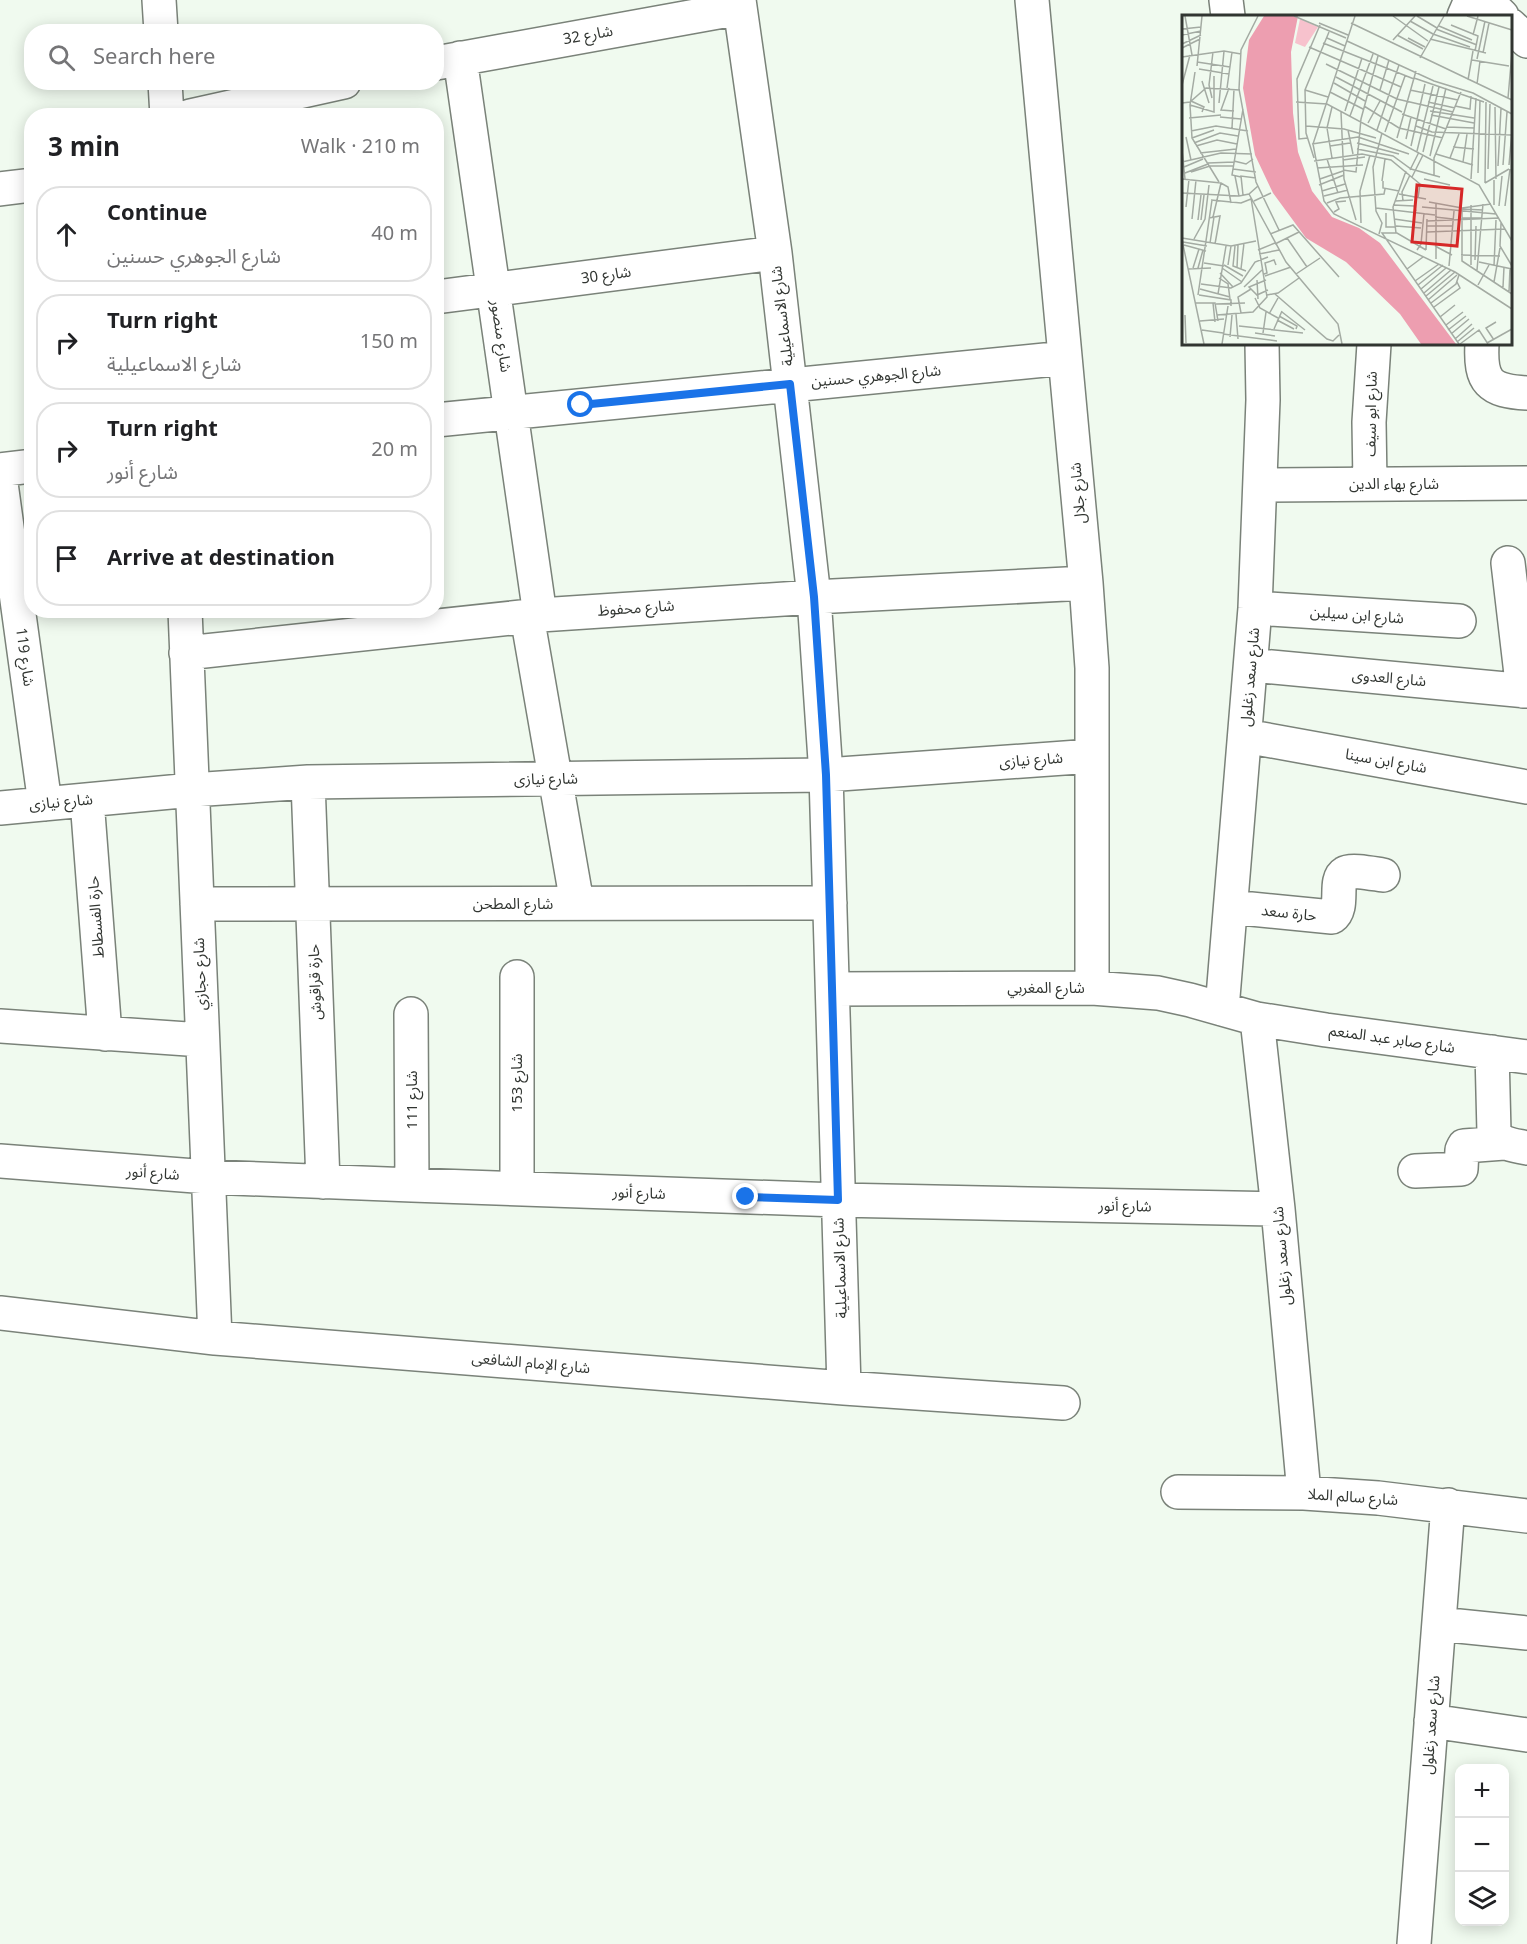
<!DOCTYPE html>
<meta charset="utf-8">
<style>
body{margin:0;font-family:Georgia,"Noto Sans Arabic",serif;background:#f2f2f2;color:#202124}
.controls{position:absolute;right:18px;bottom:18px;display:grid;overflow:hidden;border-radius:12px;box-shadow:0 3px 15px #0003}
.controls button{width:54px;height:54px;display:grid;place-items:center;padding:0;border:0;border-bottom:2px solid #e0e0e0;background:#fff;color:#202124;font:30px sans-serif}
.stop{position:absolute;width:18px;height:18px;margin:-14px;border:4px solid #1a73e8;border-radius:50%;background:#fff}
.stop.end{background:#1a73e8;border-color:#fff;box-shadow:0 2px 6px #0008}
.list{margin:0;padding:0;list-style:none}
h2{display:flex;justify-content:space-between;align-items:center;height:78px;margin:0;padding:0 24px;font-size:26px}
h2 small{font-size:20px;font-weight:400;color:#757577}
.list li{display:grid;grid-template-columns:39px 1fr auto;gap:18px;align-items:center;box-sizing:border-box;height:96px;margin:0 12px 12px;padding:0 12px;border:2px solid #e0e0e0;border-radius:24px}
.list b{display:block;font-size:22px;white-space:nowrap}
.list p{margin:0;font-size:20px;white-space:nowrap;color:#757577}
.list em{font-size:20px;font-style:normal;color:#757577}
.icon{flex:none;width:33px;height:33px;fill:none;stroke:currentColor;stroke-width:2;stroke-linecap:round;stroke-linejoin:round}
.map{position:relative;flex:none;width:1527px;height:1944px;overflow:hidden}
.search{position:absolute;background:#fff;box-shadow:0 3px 15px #0003;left:24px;top:24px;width:420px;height:66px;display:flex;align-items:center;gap:15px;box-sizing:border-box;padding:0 21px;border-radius:24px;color:#757577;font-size:22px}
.panel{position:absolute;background:#fff;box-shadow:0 3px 15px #0003;left:24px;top:108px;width:420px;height:510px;border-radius:24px}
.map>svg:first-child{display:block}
</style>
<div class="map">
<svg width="1527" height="1944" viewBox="0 0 1527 1944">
<rect width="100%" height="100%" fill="#f0faef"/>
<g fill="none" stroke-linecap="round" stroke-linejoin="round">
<g stroke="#7a8279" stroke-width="36">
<path id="minor" d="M 159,0 L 161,32
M 739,0 L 775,253 L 814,597 L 826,775 L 844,1388
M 1032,0 L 1086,583 L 1092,668 L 1092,988
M 1226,0 L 1228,16
M 1486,0 L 1502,16
M 1464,16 L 1471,0
M 1510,25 L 1527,41
M 460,58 L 540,615
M 436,63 L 740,8
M 165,82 L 167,116
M 190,116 L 344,82
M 0,189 L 32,185
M 436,297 L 775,253
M 1482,344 C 1480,382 1489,391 1527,393
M 436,420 L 1065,358
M 0,470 L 32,466
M 0,476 L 45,804
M 1370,484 L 1369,422 L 1374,344
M 1261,485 L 1527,483
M 1508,563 L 1523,691
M 1255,608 L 1459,621
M 185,610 L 215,1338
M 527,616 L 577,903
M 186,653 L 540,615 L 814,597 L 1086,583
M 1251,665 L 1527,691
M 1245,736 L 1527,787
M 308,782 L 323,1182
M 87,800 L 105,1034
M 0,808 L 192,790 L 308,782 L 826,775 L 1092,756
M 197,904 L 830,903
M 1231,907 L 1332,917 C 1345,908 1333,880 1345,873 C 1351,869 1375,874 1383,875
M 517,977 L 517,1188
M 833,989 L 1092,988 L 1158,993 L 1190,1000 L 1257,1019 L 1326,1030 L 1527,1057
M 1222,1009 L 1255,608 L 1263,400 L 1262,344
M 411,1014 L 412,1185
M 1257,1019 L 1278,1209 L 1304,1493
M 0,1026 L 202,1040
M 1492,1052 L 1494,1133 C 1501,1145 1514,1145 1527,1148
M 0,1161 L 208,1177 L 412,1185 L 838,1200 L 1278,1209
M 1415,1171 L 1461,1169 L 1462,1150 L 1464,1146 L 1504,1143
M 0,1313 L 215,1338 L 844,1388 L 1063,1403
M 1178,1492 L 1304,1493 L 1378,1498 L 1527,1516
M 1439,1624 L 1527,1633
M 1431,1721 L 1527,1735
M 1414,1944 L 1448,1505"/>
</g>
<use href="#minor" stroke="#fff" stroke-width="33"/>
</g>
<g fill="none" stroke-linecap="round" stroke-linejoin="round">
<path stroke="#1a73e8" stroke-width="8" d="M 581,405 L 790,384 L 814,597 L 826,775 L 838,1200 L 746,1197"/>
</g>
<g text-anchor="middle" stroke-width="4.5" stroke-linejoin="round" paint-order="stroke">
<g font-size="15" fill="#313531" stroke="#fff">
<text transform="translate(588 35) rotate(-10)" y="5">شارع 32</text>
<text transform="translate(606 275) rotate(-8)" y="5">شارع 30</text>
<text transform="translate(782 316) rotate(-97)" y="5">شارع الاسماعيلية</text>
<text transform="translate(501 336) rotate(82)" y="5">شارع منصور</text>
<text transform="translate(876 376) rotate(-5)" y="5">شارع الجوهري حسنين</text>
<text transform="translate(1371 414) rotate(-89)" y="5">شارع ابو سيف</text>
<text x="1394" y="489">شارع بهاء الدين</text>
<text transform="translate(1078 493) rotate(-95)" y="5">شارع جلال</text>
<text transform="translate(636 608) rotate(-4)" y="5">شارع محفوظ</text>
<text transform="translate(1357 615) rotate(4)" y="5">شارع ابن سيلين</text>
<text transform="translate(25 657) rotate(82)" y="5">شارع 119</text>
<text transform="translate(1250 677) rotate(-85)" y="5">شارع سعد زغلول</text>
<text transform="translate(1389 678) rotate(5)" y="5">شارع العدوى</text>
<text transform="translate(1031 760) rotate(-4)" y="5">شارع نيازى</text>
<text transform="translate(1386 761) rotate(10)" y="5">شارع ابن سينا</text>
<text transform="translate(546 779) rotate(-1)" y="5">شارع نيازى</text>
<text transform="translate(61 802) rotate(-5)" y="5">شارع نيازى</text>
<text x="513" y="909">شارع المطحن</text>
<text transform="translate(1289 913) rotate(6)" y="5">حارة سعد</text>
<text transform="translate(96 917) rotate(-94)" y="5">حارة الفسطاط</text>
<text transform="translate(200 974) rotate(-92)" y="5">شارع حجازي</text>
<text transform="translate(315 982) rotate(-92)" y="5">حارة قراقوش</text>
<text x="1046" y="993">شارع المغربي</text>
<text transform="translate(1392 1039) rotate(8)" y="5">شارع صابر عبد المنعم</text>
<text transform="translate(517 1083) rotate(-90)" y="5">شارع 153</text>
<text transform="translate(412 1100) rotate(-90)" y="5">شارع 111</text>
<text transform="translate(153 1173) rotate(4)" y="5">شارع أنور</text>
<text transform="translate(639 1193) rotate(2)" y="5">شارع أنور</text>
<text transform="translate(1125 1206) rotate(1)" y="5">شارع أنور</text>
<text transform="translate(1282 1256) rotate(-95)" y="5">شارع سعد زغلول</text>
<text transform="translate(840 1268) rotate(-92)" y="5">شارع الاسماعيلية</text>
<text transform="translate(531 1363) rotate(5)" y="5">شارع الإمام الشافعى</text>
<text transform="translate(1353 1497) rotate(4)" y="5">شارع سالم الملا</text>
<text transform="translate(1431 1725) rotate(-86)" y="5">شارع سعد زغلول</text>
</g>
</g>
<g transform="translate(1182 15)">
<rect width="330" height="330" fill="#f0faef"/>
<path d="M 118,4 L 136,12 L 123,32 L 113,28 Z" fill="#f7c2cd"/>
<path d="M 82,1 L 116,1 L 109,37 L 111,98 L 116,137 L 130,176 L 150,202 L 177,213 L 198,228 L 274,329 L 239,329 L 218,299 L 164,247 L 124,223 L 91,178 L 73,140 L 61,73 L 67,25 Z" fill="#ed9eb0"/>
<path fill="none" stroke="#a4aba3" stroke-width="1.5" d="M 3,1 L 10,40M 76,1 L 59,35 L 57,74 L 74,167 L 97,215M 112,1 L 164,23M 173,1 L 131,129 L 142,186 L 152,199 L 273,257 L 330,294M 211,1 L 246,26M 235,1 L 255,13M 285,1 L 330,15M 228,6 L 251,19M 137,8 L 166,20M 169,8 L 330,85M 269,10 L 296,21 L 293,36M 257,11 L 290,25M 0,14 L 19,12M 254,14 L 295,30M 251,19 L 288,32M 0,20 L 19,16M 215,20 L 241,34M 291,20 L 296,1M 145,23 L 163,31M 226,23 L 243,32M 248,24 L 304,38M 211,25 L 233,1M 165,26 L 252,66 L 291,78 L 330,99M 141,28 L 232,64M 0,29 L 19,20M 127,32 L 219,72M 0,33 L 18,24M 301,38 L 307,8M 0,42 L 42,36 L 59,39M 238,43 L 262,1M 295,44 L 303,6M 290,45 L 327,51M 15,47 L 48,52M 144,49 L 215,84 L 271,97M 15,51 L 20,1M 17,54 L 47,59M 13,57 L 8,90 L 10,123 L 37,167M 154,62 L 220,97M 232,63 L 302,87M 286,65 L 291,36M 20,66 L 27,88M 152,68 L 183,86M 295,69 L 298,46M 0,70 L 8,40M 45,73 L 50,37M 47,73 L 39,95 L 52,96M 123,75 L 146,82M 198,75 L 207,45M 228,75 L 276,85M 148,77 L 181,94M 30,83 L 27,70 L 31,37M 326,83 L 330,37M 9,86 L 22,92 L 20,97M 114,87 L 145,89 L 297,170 L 330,226M 246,87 L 273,93M 0,88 L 8,87 L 24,73 L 58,75M 37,88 L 42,36M 8,90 L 32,97 L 32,61M 182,91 L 217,113 L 261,123M 273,91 L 288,94 L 289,81M 313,92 L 314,164M 163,96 L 180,43M 248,96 L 292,103M 159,97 L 162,164 L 174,205M 220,99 L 264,114M 249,100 L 292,108M 168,101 L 191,39M 38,102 L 59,104M 7,103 L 39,100M 186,108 L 198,86M 124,111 L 162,114 L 194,123M 234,111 L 250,117 L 330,120M 265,112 L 292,113M 50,113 L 52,74M 145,113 L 150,143M 145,113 L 150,92M 166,115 L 171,139M 195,115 L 217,50M 9,116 L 34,111 L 66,116M 203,117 L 223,61M 4,122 L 9,145M 10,123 L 32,115M 126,123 L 117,124 L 115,64 L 138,10M 215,123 L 234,56M 224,124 L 229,102M 12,128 L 38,118 L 56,121M 175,128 L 217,139M 130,129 L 176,122 L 227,139M 14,131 L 35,125 L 55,129M 148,131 L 168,128M 229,131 L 243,69M 271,132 L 292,134M 175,134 L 211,141 L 229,154 L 258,162M 0,135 L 3,164M 235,136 L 251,71M 241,137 L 257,72M 18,138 L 54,134M 254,139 L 291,150M 248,141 L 264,73M 132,143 L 124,118 L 123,75 L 147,17M 268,143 L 277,119M 145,144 L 156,178M 161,145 L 183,142M 52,146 L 64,149 L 71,144M 132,146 L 180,139 L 209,145 L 238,169 L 236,183M 0,147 L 39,138 L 70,139M 281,147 L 285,119M 26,148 L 52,147M 321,150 L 325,97M 327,150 L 330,116M 28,151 L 51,151M 316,151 L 319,93M 2,152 L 21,144M 135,153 L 181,150M 51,154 L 74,157M 306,154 L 308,89M 161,155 L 174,157 L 179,104 L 196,41M 228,155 L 237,137M 9,157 L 28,151M 3,158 L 26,149M 296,158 L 298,85M 53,161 L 57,181M 252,161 L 252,143 L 279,77M 59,162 L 50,160 L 61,94M 230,162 L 241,140M 0,164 L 39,168 L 46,172 L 49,188M 138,164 L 161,156M 242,164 L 268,170M 289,164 L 294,83M 200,166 L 203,144M 201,166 L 201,173 L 217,176M 303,168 L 304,87M 303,168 L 327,154M 137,170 L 162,160M 140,176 L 163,169M 0,178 L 57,181 L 67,179 L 76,171M 67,179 L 104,247 L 156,309 L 160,329M 217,179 L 244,184M 61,180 L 59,161 L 74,163M 142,181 L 166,175M 29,185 L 59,188 L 69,184M 72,186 L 89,178M 213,186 L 231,185M 221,186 L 220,177 L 228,160M 247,187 L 280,193 L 309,189M 145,188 L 158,183 L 202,179 L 203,174M 254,188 L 254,244M 211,190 L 232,191 L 234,196M 312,190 L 312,165M 317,191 L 320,161M 323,191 L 328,154M 4,192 L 7,164M 240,192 L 314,199M 194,193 L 253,200M 280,193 L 280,246 L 330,279M 280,194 L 301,195M 152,197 L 157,194 L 154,187 L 164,186M 204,198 L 204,212 L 214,212M 31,202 L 39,168M 253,202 L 271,204M 27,203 L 38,201 L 33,229M 280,203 L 300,203M 10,204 L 14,165M 212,204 L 240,208M 16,205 L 19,180M 19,205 L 22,180M 245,206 L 317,203M 179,208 L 178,176 L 188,140M 319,208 L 318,231 L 330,251M 214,211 L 239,213M 244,211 L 271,211M 245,217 L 323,214M 214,218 L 211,192 L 224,156M 88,219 L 111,210 L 157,262M 197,219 L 200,208 L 194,196 L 191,152 L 200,118M 0,223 L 49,231 L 74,226M 105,223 L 125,252M 12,224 L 23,204 L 27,170M 0,225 L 22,329M 1,227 L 25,231M 28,228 L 32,202M 93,229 L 117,217M 2,230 L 24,236M 53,231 L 51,251 L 64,256M 253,231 L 270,240M 76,235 L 93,228M 235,235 L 239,229 L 242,198M 244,235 L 215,218 L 200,218 L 277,329M 244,235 L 245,204M 77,239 L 97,235M 279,240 L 318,241M 293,245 L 294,211M 297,247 L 330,254M 22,248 L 42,251M 42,250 L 61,261M 46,250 L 49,231M 289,250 L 289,190M 267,251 L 272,196M 312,251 L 314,205M 11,253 L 17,234M 16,253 L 21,235M 40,253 L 60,267M 55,253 L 56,230M 6,254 L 29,253M 59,254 L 62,228M 225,254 L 241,242M 295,255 L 301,189M 38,258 L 51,272M 82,259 L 85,258 L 83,248 L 92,245 L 94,250M 114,259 L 138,243M 83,261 L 109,252M 37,263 L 46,269 L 48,284M 75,265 L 76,284M 84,265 L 67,272 L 75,280 L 86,275M 233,266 L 257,249M 312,267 L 318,233M 19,269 L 49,273 L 59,268 L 73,247 L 86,242M 236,270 L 261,250M 296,270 L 307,250M 62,272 L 80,255M 321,272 L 322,252M 18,274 L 48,282M 239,274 L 264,253M 327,277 L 328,253M 242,278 L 269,255M 36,279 L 44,231M 93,279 L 145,324 L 151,326 L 157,320M 16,280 L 30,185M 17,280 L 49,285 L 49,291M 85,280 L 96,278 L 117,263M 244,281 L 273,257M 73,283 L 78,293 L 96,303M 246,285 L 275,260M 14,288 L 33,288 L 36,306M 31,288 L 33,307M 249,288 L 274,269 L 277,260M 34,289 L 63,288M 252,292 L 278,273 L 275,267M 100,297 L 123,315M 59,298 L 56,282 L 69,274M 54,299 L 56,324M 87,299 L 96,283M 3,300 L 4,328M 35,300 L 71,297 L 85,282 L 69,183M 97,301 L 115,311 L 114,314M 258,302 L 273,290M 95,305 L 112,314M 18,306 L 42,304M 264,310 L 281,297M 57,311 L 121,318M 92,314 L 100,296M 20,315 L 41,318M 266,315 L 284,301M 73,318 L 93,321M 81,318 L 84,297M 41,319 L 95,326M 269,319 L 287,304M 48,322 L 50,300M 273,324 L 290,309M 312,325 L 304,313 L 314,307M 275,327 L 292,313M 305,328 L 330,314M 40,329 L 46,291M 278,329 L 297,315 L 306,329"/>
<path fill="#d62828" fill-opacity="0.15" stroke="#d62828" stroke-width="3" d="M 235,170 L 280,174 L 275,231 L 230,227 Z"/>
<rect width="330" height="330" fill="none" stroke="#313531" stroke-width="3"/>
</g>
</svg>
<div class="controls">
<button>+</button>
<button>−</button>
<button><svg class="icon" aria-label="layers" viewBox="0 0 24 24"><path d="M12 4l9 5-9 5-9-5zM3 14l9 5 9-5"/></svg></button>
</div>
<div class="stop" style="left:581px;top:405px"></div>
<div class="stop end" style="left:746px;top:1197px"></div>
<div class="search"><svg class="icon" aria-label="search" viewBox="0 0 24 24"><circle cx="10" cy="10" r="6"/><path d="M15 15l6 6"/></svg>Search here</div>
<section class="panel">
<h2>3 min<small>Walk · 210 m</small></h2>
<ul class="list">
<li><svg class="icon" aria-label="ahead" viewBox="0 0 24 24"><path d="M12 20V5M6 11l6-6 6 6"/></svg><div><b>Continue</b><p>شارع الجوهري حسنين</p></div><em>40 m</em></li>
<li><svg class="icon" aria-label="right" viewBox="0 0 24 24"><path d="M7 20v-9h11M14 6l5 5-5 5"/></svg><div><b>Turn right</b><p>شارع الاسماعيلية</p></div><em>150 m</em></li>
<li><svg class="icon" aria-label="right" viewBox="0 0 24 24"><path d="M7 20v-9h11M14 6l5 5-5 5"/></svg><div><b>Turn right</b><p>شارع أنور</p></div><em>20 m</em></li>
<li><svg class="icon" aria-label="arrive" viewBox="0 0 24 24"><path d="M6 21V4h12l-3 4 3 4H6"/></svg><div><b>Arrive at destination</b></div></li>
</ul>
</section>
</div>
